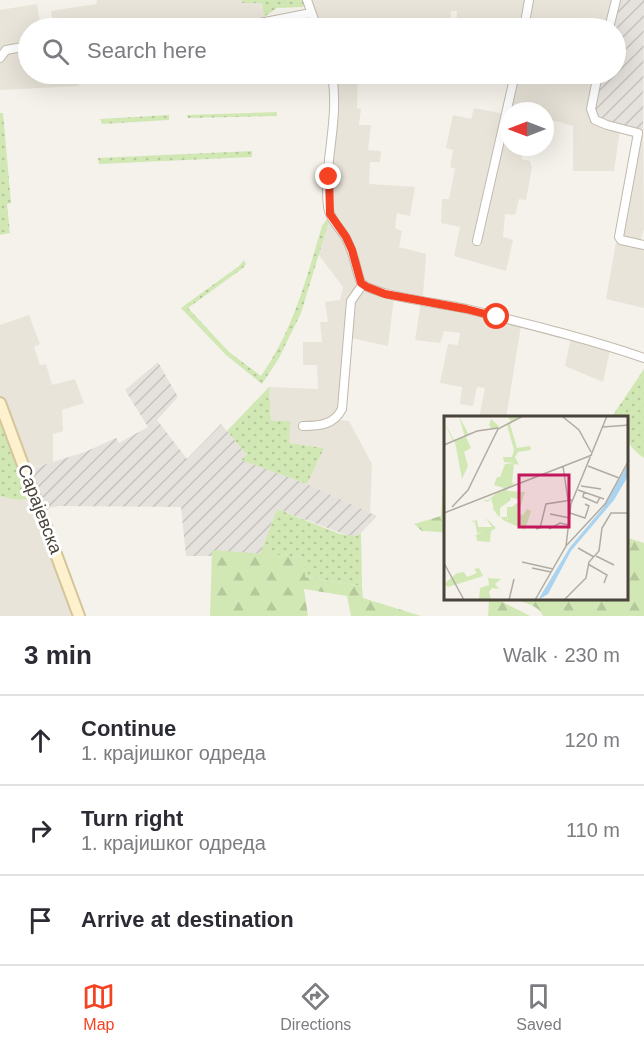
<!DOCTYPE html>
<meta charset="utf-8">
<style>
body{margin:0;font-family:Helvetica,sans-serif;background:#f7f7f7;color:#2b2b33}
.compass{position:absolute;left:500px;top:102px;width:54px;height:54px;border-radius:50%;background:#fff;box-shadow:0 6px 24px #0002;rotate:270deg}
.stop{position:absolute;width:18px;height:18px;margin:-14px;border:4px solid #f54222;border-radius:50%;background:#fff}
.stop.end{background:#f54222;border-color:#fff;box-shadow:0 2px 6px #0008}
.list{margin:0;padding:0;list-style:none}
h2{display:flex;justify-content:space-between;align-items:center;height:78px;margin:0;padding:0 24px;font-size:26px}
h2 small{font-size:20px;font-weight:400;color:#7c7c81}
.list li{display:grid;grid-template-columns:39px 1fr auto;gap:18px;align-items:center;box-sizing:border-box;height:90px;padding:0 24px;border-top:2px solid #e1e1e2}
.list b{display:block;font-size:22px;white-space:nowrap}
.list p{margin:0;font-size:20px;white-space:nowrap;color:#7c7c81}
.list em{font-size:20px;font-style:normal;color:#7c7c81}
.icon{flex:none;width:33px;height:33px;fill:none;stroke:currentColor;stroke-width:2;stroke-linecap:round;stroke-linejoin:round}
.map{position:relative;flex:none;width:644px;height:616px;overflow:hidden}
.search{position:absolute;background:#fff;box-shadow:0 6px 24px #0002;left:18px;right:18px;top:18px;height:66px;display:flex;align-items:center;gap:15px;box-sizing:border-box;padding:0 21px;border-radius:33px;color:#7c7c81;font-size:22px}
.sheet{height:348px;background:#fff}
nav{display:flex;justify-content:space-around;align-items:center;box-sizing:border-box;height:84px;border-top:2px solid #e1e1e2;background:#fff;font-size:16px;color:#7c7c81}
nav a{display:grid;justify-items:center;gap:3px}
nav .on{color:#f54222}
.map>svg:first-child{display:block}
</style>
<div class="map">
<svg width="644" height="616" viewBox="0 0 644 616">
<defs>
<pattern id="industrial-furrows" width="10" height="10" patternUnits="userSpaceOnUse" patternTransform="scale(1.5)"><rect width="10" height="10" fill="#e5e1dc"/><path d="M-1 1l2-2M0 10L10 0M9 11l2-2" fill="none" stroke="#c6c2be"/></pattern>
<pattern id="grass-dots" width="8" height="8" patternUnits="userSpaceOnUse" patternTransform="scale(1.5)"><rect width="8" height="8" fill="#d1e8b5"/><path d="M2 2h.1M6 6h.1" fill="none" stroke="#b5c89c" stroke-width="1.8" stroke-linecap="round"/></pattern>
<pattern id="forest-firs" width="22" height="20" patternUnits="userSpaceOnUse" patternTransform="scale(1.5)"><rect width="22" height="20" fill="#d1e8b5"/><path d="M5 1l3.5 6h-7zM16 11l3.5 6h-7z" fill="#b5c89c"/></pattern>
</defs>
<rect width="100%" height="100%" fill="#f5f2eb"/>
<path fill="#e9e4d9" d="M 97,0 L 242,0 L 242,3 L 262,3 L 265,21 L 309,12 L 314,28 L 262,28 L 262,26 L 248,22 L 173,28 L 53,28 L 51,11 L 96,4 Z
M 311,0 L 620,0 L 613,28 L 456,28 L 457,11 L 451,11 L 450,28 L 321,28 Z
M 37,4 L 41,28 L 28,28 L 28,74 L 77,74 L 79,86 L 0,90 L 0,10 Z
M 333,74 L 358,74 L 357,108 L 361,109 L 359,125 L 371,125 L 368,150 L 381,151 L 380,162 L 370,162 L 369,184 L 415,187 L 410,216 L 397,213 L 395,228 L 402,231 L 399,247 L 426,254 L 423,297 L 521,320 L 607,345 L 610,350 L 603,382 L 565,366 L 571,338 L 521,326 L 506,418 L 479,418 L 485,388 L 477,387 L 473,406 L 460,404 L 462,387 L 440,383 L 448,344 L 458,345 L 460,333 L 444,331 L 440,343 L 415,340 L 421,302 L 394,298 L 388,346 L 351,338 L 352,301 L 358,290 L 360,269 L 359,258 L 353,241 L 334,218 L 332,209 L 330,193 L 337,112 L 336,87 Z
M 467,74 L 602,74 L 593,107 L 603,123 L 643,130 L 644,229 L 640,242 L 644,244 L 644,308 L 606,299 L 635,134 L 620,130 L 614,171 L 573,171 L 573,126 L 545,118 L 545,111 L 509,111 L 509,147 L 526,147 L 521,159 L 530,161 L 532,168 L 526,200 L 519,199 L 515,215 L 505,214 L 503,237 L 513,240 L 506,271 L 454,256 L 460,227 L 441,223 L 442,199 L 449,199 L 455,169 L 450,167 L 453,150 L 446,148 L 453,115 L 471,119 L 474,108 L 505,114 L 513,80 L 484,74 L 482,82 L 466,82 Z
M 329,221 L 352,249 L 356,277 L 355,288 L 350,297 L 340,420 L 349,421 L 372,464 L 370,513 L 307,484 L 324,448 L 289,443 L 271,421 L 269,387 L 318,389 L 317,365 L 303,365 L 303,342 L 322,342 L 320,322 L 328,322 L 325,302 L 340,300 L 343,287 L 318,254 Z
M 29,315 L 40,344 L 34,347 L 40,365 L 46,364 L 52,385 L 75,379 L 84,403 L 62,410 L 63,431 L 53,434 L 53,462 L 30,468 L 74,616 L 0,616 L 0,496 L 18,500 L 0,413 L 0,325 Z"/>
<path fill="url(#industrial-furrows)" d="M 620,0 L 644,0 L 643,130 L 599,121 L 593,107 L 602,74 L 616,74 L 616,28 L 613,28 Z
M 158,362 L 178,397 L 157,420 L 187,459 L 221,424 L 247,455 L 242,460 L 307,484 L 377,516 L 361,533 L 355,536 L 349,536 L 277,509 L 260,554 L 213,551 L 212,556 L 186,556 L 181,507 L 59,506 L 49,508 L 47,515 L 49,520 L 30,469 L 85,452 L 116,438 L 119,443 L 148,427 L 125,390 Z"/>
<path fill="url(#grass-dots)" d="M 242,0 L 306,0 L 303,7 L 277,8 L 264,17 L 262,3 L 242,3 Z
M 277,112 L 277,116 L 188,118 L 187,115 Z
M 0,113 L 3,113 L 11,203 L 7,204 L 10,233 L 0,235 Z
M 169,115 L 169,120 L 102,124 L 100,119 Z
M 252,151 L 252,157 L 99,164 L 98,158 Z
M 326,220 L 329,221 L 301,313 L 279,358 L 262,384 L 226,355 L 181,308 L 239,266 L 244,260 L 246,264 L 243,268 L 188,308 L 229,352 L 261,376 C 293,330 306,280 322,226 Z
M 644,369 L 644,458 C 625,445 628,439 628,418 L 611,418 Z
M 269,387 L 271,421 L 290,421 L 289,443 L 324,448 L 307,484 L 241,460 L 247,455 L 227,431 Z
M 0,413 L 31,497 C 21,502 11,499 0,496 Z
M 277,509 L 340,534 L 355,536 L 361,533 L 362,586 L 305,577 L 303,557 L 260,554 Z"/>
<path fill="url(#forest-firs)" d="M 444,468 L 446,468 L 446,535 L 441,532 L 422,531 L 414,524 L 441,516 Z
M 628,538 L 644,543 L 644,616 L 543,616 C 538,605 528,605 519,600 L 628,600 Z
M 212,550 L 304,557 L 305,577 L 362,586 L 363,598 L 421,616 L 351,616 L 347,596 L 304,589 L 308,616 L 210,616 Z
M 489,600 L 499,600 L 530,616 L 488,616 Z"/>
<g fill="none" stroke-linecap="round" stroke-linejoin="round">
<g stroke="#c1baad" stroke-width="10">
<path id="street" d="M 307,0 L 317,28
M 208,28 L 260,23 L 311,13
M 524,28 L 529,0
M 609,28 L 616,0
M 0,58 L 6,50 L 28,46
M 332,74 C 340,121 323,163 328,207 C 330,219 338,226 344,235 C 354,250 355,267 361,283 C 378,297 442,303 467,309 C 527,324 586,338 644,358
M 598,74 L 591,109 L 595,120 L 607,125 L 638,133 L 619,237 L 621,240 L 644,245
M 477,241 L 515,74
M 303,426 C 319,426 334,425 342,409 L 351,301 L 363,284"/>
</g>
<g stroke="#d4c59b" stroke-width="14">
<path id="secondary" d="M 0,403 L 79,616"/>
</g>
<use href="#street" stroke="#fff" stroke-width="8"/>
<use href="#secondary" stroke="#fdf2cd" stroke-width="10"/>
</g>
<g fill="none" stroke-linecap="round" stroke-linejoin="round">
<path stroke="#f54222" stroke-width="8" d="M 329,177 L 330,214 L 346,237 L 352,250 L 361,283 L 367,287 L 385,294 L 466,309 L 497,317"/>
</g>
<g text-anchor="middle" stroke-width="6" stroke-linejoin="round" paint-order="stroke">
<g font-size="18" fill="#494339" stroke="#fff">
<text transform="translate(40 509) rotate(69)" y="6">Сарајевска</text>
</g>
</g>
<g transform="translate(444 416)">
<rect width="184" height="184" fill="#f5f2eb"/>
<path d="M 15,0 L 25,19 L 22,21 L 27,32 L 20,36 L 24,50 L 18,63 L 11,26 L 9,25 L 0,6 L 10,24 L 21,21 ZM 63,0 L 74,1 L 66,8 L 73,32 L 86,30 L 87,34 L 74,36 L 71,41 L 75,49 L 70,48 L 68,67 L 72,66 L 63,73 L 67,84 L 56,92 L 56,101 L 63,101 L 63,91 L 70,91 L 62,105 L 55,100 L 50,93 L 47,82 L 44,86 L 39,84 L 45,84 L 45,83 L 60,72 L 50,69 L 53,61 L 56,61 L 61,48 L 70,47 L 60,46 L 59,41 L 68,41 L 70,34 L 63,9 L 48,13 L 45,9 L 47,3 L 56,11 L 67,5 ZM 35,152 L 39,160 L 4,171 L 0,168 L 13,157 L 20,156 L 23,161 L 33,157 L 30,153 ZM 44,162 L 57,163 L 51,168 L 55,173 L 48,172 L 45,176 L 47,184 L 35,184 L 36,172 L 45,169 Z" fill="#d1e8b5"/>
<path d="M 64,75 L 81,76 L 74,98 L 79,99 L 83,93 L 87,95 L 81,114 L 59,104 L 54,100 L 50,94 L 48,93 L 51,92 L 56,102 L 64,104 L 64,94 L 77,84 L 65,81 ZM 41,101 L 52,112 L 47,115 L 46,126 L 33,125 L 32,119 L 38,116 L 33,117 L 31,106 L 26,106 L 33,104 L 34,111 L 48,111 Z" fill="#d1e8b5"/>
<path d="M 184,48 L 184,60 L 170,84 L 127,135 L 104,178 L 94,184 L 126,131 L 159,92 Z" fill="#aad3f0"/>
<path fill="none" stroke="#b0aca4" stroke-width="1.5" d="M 116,0 L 136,0M 119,1 L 135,14 L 147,36M 159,11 L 185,9M 0,29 L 33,15 L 54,12M 119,50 L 124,84M 144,50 L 175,62M 137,70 L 157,73M 134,74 L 160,83M 140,76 L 139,81 L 153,87 L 156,81M 8,91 L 24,74 L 54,13 L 79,0M 0,97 L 148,39M 126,97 L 141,102 L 145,90 L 141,88M 106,98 L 126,102M 92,113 L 96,112 L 102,88 L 128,84M 105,113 L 116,107 L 125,109M 122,130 L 161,88 L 185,44M 134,132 L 150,141M 152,140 L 170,149M 78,146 L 109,153M 0,147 L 20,184M 144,148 L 163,159 L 160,167M 88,152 L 107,156M 65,184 L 70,163M 91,184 L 122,130 L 127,88 L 163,0M 120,184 L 142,162 L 145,146 L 155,135 L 158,112 L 167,97 L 185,97"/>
<path fill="#c2185b" fill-opacity="0.15" stroke="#c2185b" stroke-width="3" d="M 75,59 L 125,59 L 125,111 L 75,111 Z"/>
<rect width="184" height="184" fill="none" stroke="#494339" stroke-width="3"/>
</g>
</svg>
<svg class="compass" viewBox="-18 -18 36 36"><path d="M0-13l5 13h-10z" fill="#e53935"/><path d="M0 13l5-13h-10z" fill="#7c7c81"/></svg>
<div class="stop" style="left:497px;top:317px"></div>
<div class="stop end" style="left:329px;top:177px"></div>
<div class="search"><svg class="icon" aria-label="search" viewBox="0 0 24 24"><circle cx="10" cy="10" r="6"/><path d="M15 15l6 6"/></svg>Search here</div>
</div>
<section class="sheet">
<h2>3 min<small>Walk · 230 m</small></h2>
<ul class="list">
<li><svg class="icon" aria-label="ahead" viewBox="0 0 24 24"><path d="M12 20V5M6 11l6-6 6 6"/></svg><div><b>Continue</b><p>1. крајишког одреда</p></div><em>120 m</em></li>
<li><svg class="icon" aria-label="right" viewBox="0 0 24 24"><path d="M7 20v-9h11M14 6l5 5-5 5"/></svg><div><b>Turn right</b><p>1. крајишког одреда</p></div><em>110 m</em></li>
<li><svg class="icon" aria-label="arrive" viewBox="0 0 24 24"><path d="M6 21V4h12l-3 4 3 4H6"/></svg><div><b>Arrive at destination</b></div></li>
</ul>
</section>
<nav>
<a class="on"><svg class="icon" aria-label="map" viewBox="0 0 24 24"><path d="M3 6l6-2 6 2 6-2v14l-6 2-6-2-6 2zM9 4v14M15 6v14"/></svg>Map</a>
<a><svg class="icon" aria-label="directions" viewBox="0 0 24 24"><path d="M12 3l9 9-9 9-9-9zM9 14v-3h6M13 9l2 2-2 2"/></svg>Directions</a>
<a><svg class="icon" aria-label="saved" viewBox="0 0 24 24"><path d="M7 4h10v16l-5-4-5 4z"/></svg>Saved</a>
</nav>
